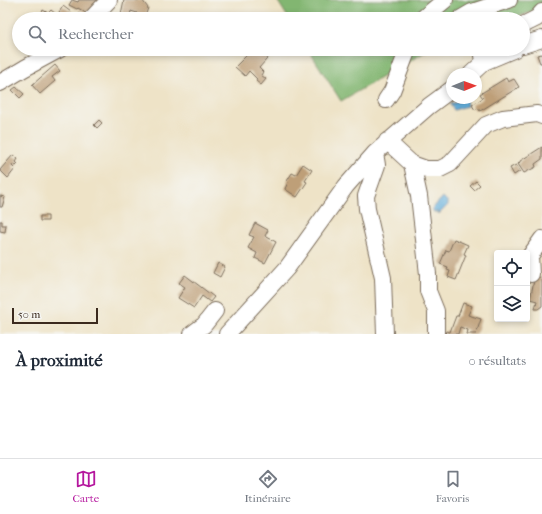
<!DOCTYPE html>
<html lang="fr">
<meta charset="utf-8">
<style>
body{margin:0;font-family:"IM FELL French Canon",serif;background:#f2f2f3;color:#1f2937}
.controls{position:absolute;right:12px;bottom:12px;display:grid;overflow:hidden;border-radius:4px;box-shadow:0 2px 6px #0003}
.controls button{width:36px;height:36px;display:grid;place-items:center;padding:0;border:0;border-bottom:1px solid #e0e1e3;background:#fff;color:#1f2937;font:20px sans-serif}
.compass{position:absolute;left:446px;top:68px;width:36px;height:36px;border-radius:50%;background:#fff;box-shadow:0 2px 6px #0003;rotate:89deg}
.scale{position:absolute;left:12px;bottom:10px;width:86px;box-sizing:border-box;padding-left:4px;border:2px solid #3b2a1e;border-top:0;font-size:11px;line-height:14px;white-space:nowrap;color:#3b2a1e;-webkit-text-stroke:3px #f6f6f2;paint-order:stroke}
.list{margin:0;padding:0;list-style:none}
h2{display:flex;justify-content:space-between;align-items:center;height:52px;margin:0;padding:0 16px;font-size:17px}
h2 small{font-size:13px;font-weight:400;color:#747a83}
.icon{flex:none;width:22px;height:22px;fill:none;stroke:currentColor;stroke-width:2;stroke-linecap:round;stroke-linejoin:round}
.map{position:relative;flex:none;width:542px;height:334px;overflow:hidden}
.search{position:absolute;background:#fff;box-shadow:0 2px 6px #0003;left:12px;right:12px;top:12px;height:44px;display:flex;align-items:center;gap:10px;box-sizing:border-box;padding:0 14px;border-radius:22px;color:#747a83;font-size:15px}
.sheet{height:124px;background:#fff}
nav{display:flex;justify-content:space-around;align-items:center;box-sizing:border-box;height:56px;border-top:1px solid #e0e1e3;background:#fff;font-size:11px;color:#747a83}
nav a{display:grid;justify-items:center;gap:2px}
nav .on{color:#b5179e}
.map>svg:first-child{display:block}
</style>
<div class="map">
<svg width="542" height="334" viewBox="0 0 542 334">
<rect width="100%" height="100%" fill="#f6f6f2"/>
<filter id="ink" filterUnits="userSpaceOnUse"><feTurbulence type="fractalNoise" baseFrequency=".025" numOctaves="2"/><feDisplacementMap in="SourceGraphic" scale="8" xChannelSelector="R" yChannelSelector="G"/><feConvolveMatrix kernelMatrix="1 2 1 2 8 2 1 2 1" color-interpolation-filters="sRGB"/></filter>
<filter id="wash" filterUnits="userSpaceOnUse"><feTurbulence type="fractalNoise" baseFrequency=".012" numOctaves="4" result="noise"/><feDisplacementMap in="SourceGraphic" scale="16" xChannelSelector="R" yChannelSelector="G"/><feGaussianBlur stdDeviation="0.9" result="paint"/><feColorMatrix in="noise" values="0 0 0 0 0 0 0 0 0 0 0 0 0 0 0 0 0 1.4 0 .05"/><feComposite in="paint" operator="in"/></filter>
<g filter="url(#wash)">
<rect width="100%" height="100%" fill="#eee3c7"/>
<path fill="#82b671" stroke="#5e7048" d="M 277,0 L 542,0 L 542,8 L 512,19 L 289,19 Z
M 308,49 L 430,49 L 341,101 Z"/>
<path fill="#62adda" stroke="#4e6c7c" d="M 466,99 L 467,106 L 454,110 L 450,104 Z
M 443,197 L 448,202 L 448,205 L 439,214 L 438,212 L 434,212 L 432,209 Z"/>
<g id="blocks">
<path fill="#be9f78" d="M 72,0 L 78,2 L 79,0 L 103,0 L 91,16 L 78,8 L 77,9 L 69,5 Z
M 124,0 L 142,0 L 148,8 L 144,19 L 135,19 L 137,13 L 131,11 L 129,19 L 120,19 Z
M 63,6 L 71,12 L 66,19 L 58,14 Z
M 43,10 L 48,13 L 51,10 L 56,14 L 53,19 L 37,19 Z
M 104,12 L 115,17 L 114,19 L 101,19 Z
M 78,13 L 83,16 L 81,19 L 74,19 Z
M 253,49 L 269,49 L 273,52 L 259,68 L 263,72 L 261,75 L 266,79 L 261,85 L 256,81 L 257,79 L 249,71 L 245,76 L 235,67 Z
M 542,54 L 542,63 L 540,63 L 537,55 Z
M 55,65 L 60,71 L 52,77 L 55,81 L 40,94 L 32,85 Z
M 506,78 L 508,82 L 514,79 L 519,87 L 480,111 L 478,108 L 475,110 L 472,105 L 483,98 L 480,94 Z
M 16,87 L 24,94 L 20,98 L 12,90 Z
M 99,120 L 102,123 L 97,128 L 94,125 Z
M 542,147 L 542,159 L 535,164 L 536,167 L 524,173 L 518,164 L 520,162 L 520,161 Z
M 13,155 L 18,159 L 16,162 L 18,164 L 16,166 L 13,164 L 12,166 L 15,169 L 8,178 L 0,170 Z
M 303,164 L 312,170 L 305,181 L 307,182 L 297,197 L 285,189 L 288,182 L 287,181 L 292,173 L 296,175 Z
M 516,165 L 520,171 L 514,175 L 510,168 Z
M 476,181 L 480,185 L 474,190 L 470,186 Z
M 0,196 L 5,197 L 2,207 L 0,207 Z
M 40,216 L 48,216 L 48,221 L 40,221 Z
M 0,221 L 2,221 L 2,225 L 6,225 L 5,232 L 0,231 Z
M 255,223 L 268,230 L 265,236 L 276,242 L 265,263 L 255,258 L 257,253 L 248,248 L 254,237 L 249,235 Z
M 454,239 L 468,245 L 464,254 L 466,255 L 456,280 L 448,277 L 450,271 L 447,270 L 448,267 L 440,264 L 446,250 L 449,251 Z
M 218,263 L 225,267 L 220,277 L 213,273 Z
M 185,275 L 214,297 L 210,302 L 202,296 L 194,308 L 178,298 L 185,287 L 179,283 Z
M 535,276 L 542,278 L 542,306 L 538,309 L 535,309 L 537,301 L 530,299 Z
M 463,303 L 472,306 L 468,315 L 481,319 L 476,334 L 467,334 L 468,330 L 460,327 L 458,334 L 445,334 L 446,331 L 450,332 L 456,316 L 458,316 Z"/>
</g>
</g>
<g filter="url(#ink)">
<use href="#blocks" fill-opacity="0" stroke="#7a6b59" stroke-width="1"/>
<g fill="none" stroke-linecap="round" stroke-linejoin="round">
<g stroke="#7a6b59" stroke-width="18">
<path id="minor" d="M 91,19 L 109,0
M 422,19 L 445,0
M 460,19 L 472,12 L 509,0
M 523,25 L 537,18 L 542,12
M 523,45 L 542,39
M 484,49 L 483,55 L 484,62 L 515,49
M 471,74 L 484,62
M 0,83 L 25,68 L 60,49
M 386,100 L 392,91 L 408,49
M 387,141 L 412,164 L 426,169 L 440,169 L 450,164 L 486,125 L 503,118 L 537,114 L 542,116
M 375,153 L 377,165 L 366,196 L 367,209 L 383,278 L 385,334
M 412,164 L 419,196 L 428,274 L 428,291 L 436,311 L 436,334
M 531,274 L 530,256 L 542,239
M 192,334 L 204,325 L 215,311
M 227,334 L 287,268 L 346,186 L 375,153 L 429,106 L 452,89"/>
</g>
<use href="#minor" stroke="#fff" stroke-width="16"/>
</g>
</g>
</svg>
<div class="controls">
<button><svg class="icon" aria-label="locate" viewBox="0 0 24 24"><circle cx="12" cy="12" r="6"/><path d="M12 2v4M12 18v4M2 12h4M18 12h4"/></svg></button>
<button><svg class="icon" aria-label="layers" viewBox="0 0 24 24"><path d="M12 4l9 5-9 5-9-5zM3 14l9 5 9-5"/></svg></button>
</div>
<svg class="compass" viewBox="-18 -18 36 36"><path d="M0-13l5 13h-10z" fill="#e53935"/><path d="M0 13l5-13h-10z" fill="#747a83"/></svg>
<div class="scale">50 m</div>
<div class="search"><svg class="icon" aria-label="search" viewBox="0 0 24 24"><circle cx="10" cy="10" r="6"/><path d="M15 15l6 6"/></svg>Rechercher</div>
</div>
<section class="sheet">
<h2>À proximité<small>0 résultats</small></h2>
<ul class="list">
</ul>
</section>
<nav>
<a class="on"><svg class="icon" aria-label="map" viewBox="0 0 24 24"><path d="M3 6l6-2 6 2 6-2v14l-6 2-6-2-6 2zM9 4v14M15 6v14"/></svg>Carte</a>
<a><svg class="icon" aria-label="directions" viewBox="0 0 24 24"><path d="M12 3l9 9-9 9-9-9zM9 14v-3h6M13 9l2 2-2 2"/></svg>Itinéraire</a>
<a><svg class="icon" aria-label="saved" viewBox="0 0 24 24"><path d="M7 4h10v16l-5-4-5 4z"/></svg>Favoris</a>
</nav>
